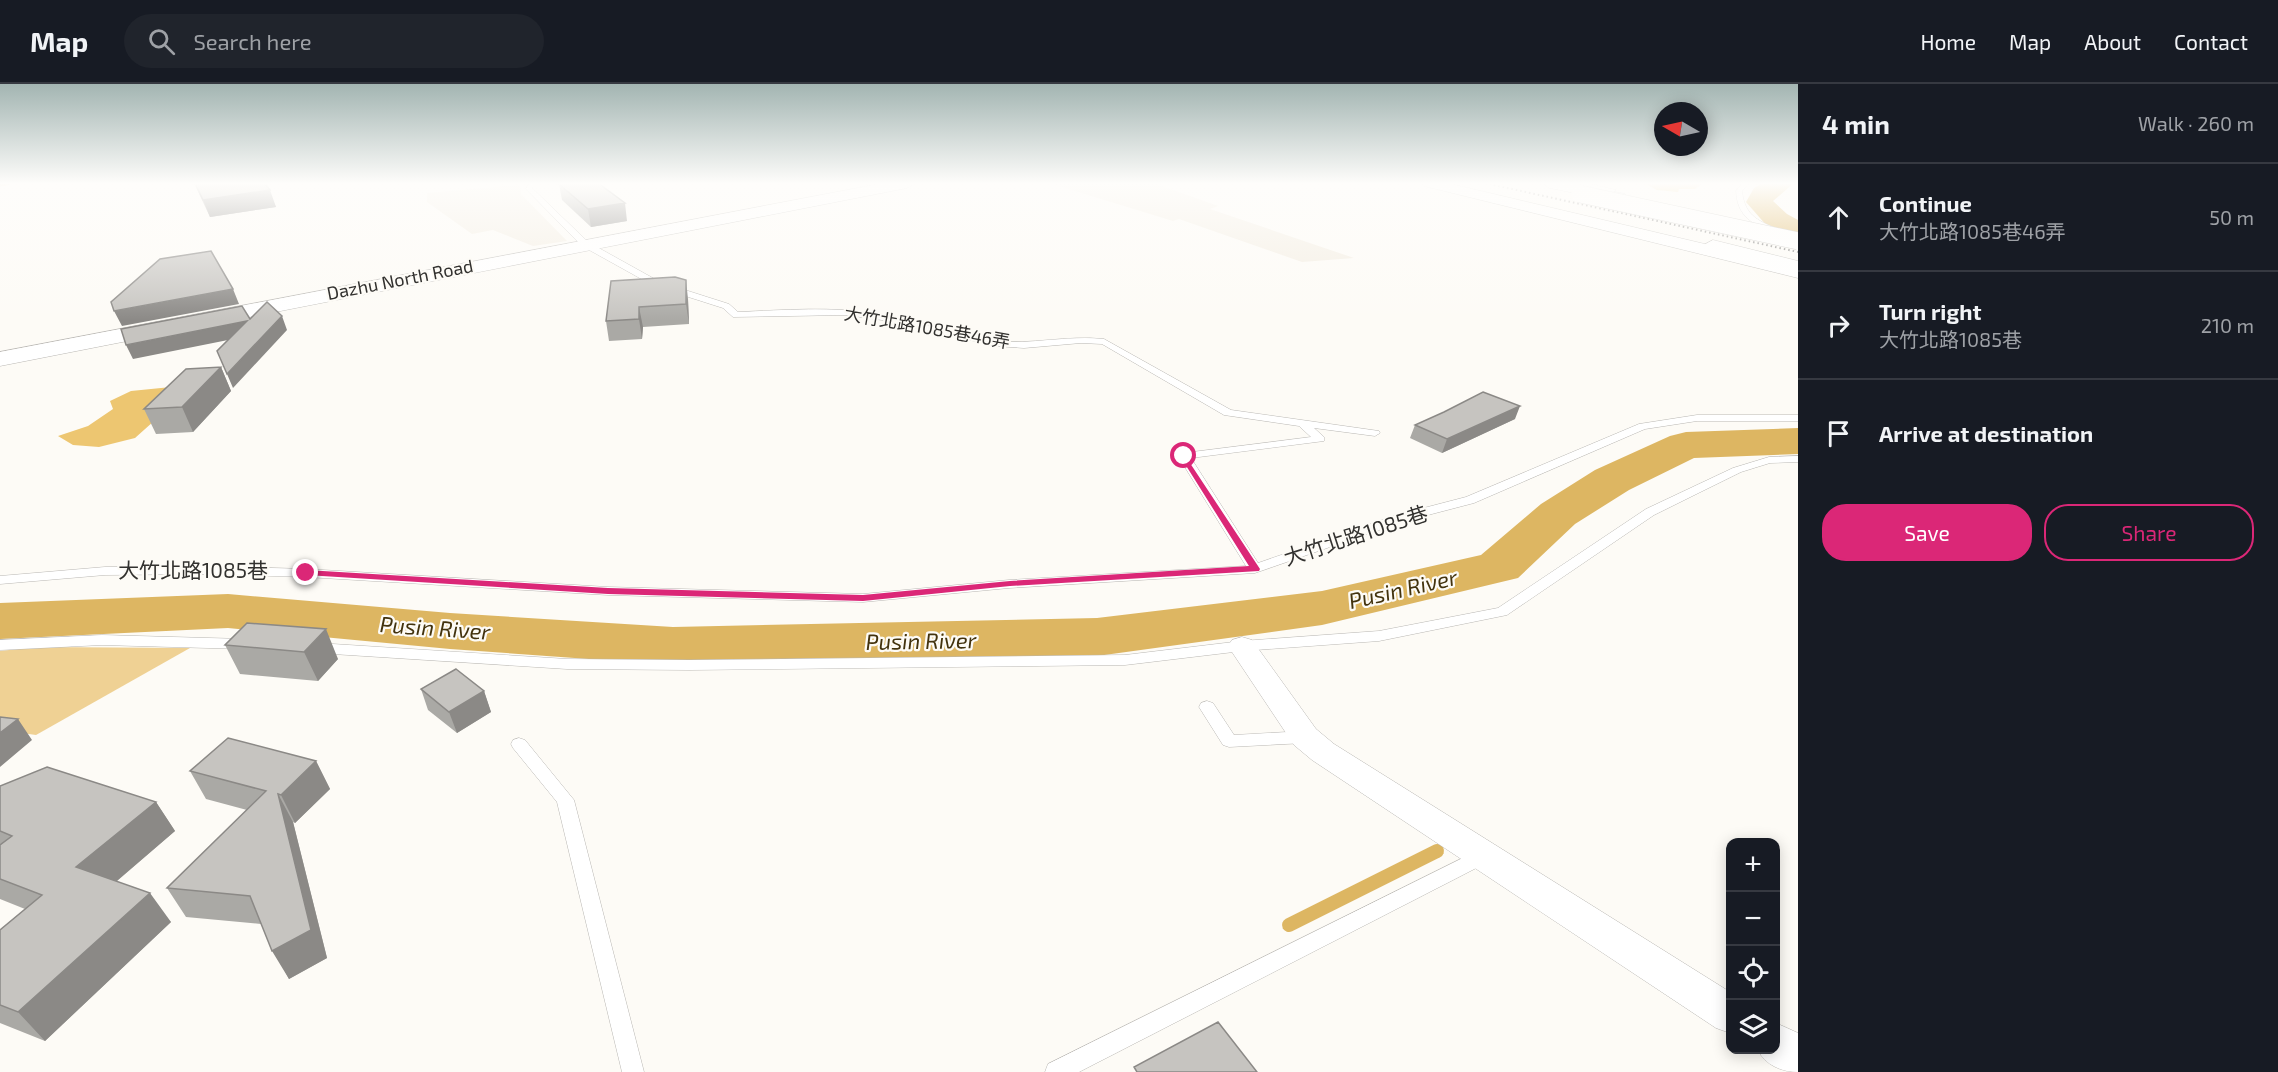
<!DOCTYPE html>
<meta charset="utf-8">
<style>
body{margin:0;font-family:"Exo 2","Noto Sans TC",sans-serif;background:#20242c;color:#f1f3f6}
.controls{position:absolute;right:18px;bottom:18px;display:grid;overflow:hidden;border-radius:12px;box-shadow:0 3px 15px #0003}
.controls button{width:54px;height:54px;display:grid;place-items:center;padding:0;border:0;border-bottom:2px solid #363941;background:#171b24;color:#f1f3f6;font:30px sans-serif}
.compass{position:absolute;left:1654px;top:18px;width:54px;height:54px;border-radius:50%;background:#171b24;box-shadow:0 3px 15px #0003;rotate:279deg}
.stop{position:absolute;width:18px;height:18px;margin:-14px;border:4px solid #db2777;border-radius:50%;background:#fff}
.stop.end{background:#db2777;border-color:#fff;box-shadow:0 2px 6px #0008}
.list{margin:0;padding:0;list-style:none}
h2{display:flex;justify-content:space-between;align-items:center;height:78px;margin:0;padding:0 24px;font-size:26px}
h2 small{font-size:20px;font-weight:400;color:#9ea1a6}
.list li{display:grid;grid-template-columns:39px 1fr auto;gap:18px;align-items:center;box-sizing:border-box;height:108px;padding:0 24px;border-top:2px solid #363941}
.list b{display:block;font-size:22px;white-space:nowrap}
.list p{margin:0;font-size:20px;white-space:nowrap;color:#9ea1a6}
.list em{font-size:20px;font-style:normal;color:#9ea1a6}
.actions{display:flex;gap:12px;padding:18px 24px}
.actions a{flex:1;padding:14px 0;border:2px solid #db2777;border-radius:24px;text-align:center;font-size:21px;color:#db2777}
.actions .main{background:#db2777;color:#fff}
.icon{flex:none;width:33px;height:33px;fill:none;stroke:currentColor;stroke-width:2;stroke-linecap:round;stroke-linejoin:round}
.map{position:relative;flex:none;width:1798px;height:988px;overflow:hidden}
header{display:flex;align-items:center;gap:36px;box-sizing:border-box;height:84px;padding:0 30px;background:#171b24;border-bottom:2px solid #363941}
header strong{font-size:28px}
nav{display:flex;gap:33px;margin-inline-start:auto;font-size:21px}
.search{width:420px;height:54px;background:#20242c;display:flex;align-items:center;gap:15px;box-sizing:border-box;padding:0 21px;border-radius:33px;color:#9ea1a6;font-size:22px}
main{display:flex}
aside{flex:1;background:#171b24}
.map>svg:first-child{display:block}
</style>
<header>
<strong>Map</strong>
<div class="search"><svg class="icon" aria-label="search" viewBox="0 0 24 24"><circle cx="10" cy="10" r="6"/><path d="M15 15l6 6"/></svg>Search here</div>
<nav><a>Home</a><a>Map</a><a>About</a><a>Contact</a></nav>
</header>
<main>
<div class="map">
<svg width="1798" height="988" viewBox="0 0 1798 988">
<rect width="100%" height="100%" fill="#fdfbf6"/>
<path fill="#f3ede1" d="M 1049,99 L 1154,99 L 1218,122 L 1210,125 L 1354,174 L 1302,178 L 1179,135 L 1173,137 Z
M 520,101 L 521,110 L 567,157 L 533,162 L 493,146 L 472,150 L 427,118 L 427,109 Z"/>
<path fill="#efd194" d="M 37,563 L 190,564 L 36,651 L 0,646 L 0,567 Z"/>
<path fill="#edc671" d="M 1644,99 L 1703,99 L 1695,105 L 1679,105 L 1678,108 L 1657,106 Z
M 181,302 L 182,312 L 135,354 L 99,363 L 73,361 L 58,352 L 88,342 L 113,325 L 110,317 L 131,307 Z"/>
<g fill="none" stroke-linecap="round" stroke-linejoin="round">
<path stroke="#ddb662" stroke-width="4.5" d="M 0,100 L 8,99"/>
<path stroke="#ddb662" stroke-width="14" d="M 1289,841 L 1437,767"/>
<path fill="#ddb662" fill-rule="evenodd" d="M 1763,99 L 1794,99 L 1773,117 L 1787,130 L 1798,136 L 1798,155 L 1767,142 L 1746,118 L 1754,104 Z
M 1798,344 L 1798,370 L 1694,374 L 1629,406 L 1575,440 L 1518,494 L 1322,541 L 1097,572 L 673,581 L 450,565 L 228,544 L 0,555 L 0,519 L 228,510 L 450,529 L 673,543 L 1097,534 L 1322,507 L 1481,471 L 1541,420 L 1595,386 L 1670,352 L 1686,348 Z"/>
<g stroke="#b9b7b3" stroke-width="1">
<path id="service" d="M 530,99 L 537,99 L 532,104 L 588,158 L 660,198 L 729,220 L 738,228 C 785,226 832,222 879,230 C 918,236 955,252 995,257 C 1031,261 1067,251 1104,255 L 1231,326 L 1379,347 L 1380,349 L 1375,352 L 1314,344 L 1324,353 L 1324,357 L 1191,374 L 1258,479 L 1397,431 L 1466,413 L 1639,340 L 1697,331 L 1798,331 L 1798,337 L 1697,337 L 1645,345 L 1474,419 L 1405,437 L 1255,489 L 1009,504 L 863,518 L 608,511 L 306,493 L 210,490 L 105,491 L 0,500 L 0,492 L 105,483 L 210,482 L 306,485 L 608,503 L 863,510 L 1009,496 L 1246,482 L 1178,372 L 1184,369 L 1311,353 L 1299,342 L 1224,331 L 1102,260 L 1081,259 L 1024,264 L 996,262 L 882,236 L 846,231 L 733,233 L 723,224 L 654,202 L 582,162 L 526,105 Z
M 1574,99 L 1586,99 L 1616,106 L 1613,108 Z
M 1743,99 L 1749,99 L 1742,107 C 1745,134 1760,137 1782,147 L 1782,151 C 1775,151 1769,147 1763,144 C 1746,136 1737,127 1736,107 Z
M 1798,372 L 1798,378 L 1770,379 L 1741,388 L 1654,431 L 1507,531 L 1379,557 L 1242,567 L 1125,581 L 689,586 L 567,585 L 317,569 L 310,564 L 317,559 L 567,575 L 689,576 L 1125,571 L 1242,557 L 1379,547 L 1498,524 L 1646,425 L 1733,384 L 1769,373 Z
M 102,551 L 244,555 L 251,560 L 244,565 L 102,561 L 0,566 L 0,556 Z
M 1207,617 L 1213,619 L 1234,651 L 1305,647 L 1311,649 L 1313,653 L 1311,657 L 1305,659 L 1229,663 L 1223,661 L 1199,623 L 1201,619 Z
M 519,654 L 525,656 L 574,716 L 644,988 L 622,988 L 557,718 L 513,664 L 511,660 L 513,656 Z
M 1483,764 L 1490,767 L 1492,772 L 1490,777 L 1079,988 L 1045,988 L 1048,980 Z"/>
</g>
<g stroke="#b9b7b3" stroke-width="1">
<path id="minor" d="M 1242,553 L 1252,556 L 1316,645 L 1334,660 L 1730,908 L 1730,949 L 1716,944 L 1312,676 L 1294,661 L 1228,562 L 1232,556 Z
M 1776,939 L 1798,949 L 1798,988 C 1782,988 1765,981 1758,966 L 1776,966 Z"/>
</g>
<g stroke="#b9b7b3" stroke-width="1">
<path id="tertiary" d="M 884,99 L 915,99 L 907,104 L 0,282 L 0,268 Z"/>
</g>
<g stroke="#b9b7b3" stroke-width="1">
<path id="primary" d="M 1421,99 L 1447,99 L 1798,182 L 1798,194 L 1424,102 Z
M 1542,99 L 1572,99 L 1625,110 L 1627,113 L 1619,118 L 1550,104 Z"/>
</g>
<g stroke="#b9b7b3" stroke-width="1">
<path id="motorway" d="M 1713,156 L 1798,177 L 1798,189 L 1707,165 L 1704,161 Z"/>
</g>
<use href="#service" fill="#fff" fill-rule="evenodd"/>
<use href="#minor" fill="#fff" fill-rule="evenodd"/>
<use href="#tertiary" fill="#fff" fill-rule="evenodd"/>
<use href="#primary" fill="#fff" fill-rule="evenodd"/>
<use href="#motorway" fill="#fff" fill-rule="evenodd"/>
<path stroke="#7a7976" stroke-width="2" stroke-dasharray="1.5 3" stroke-linecap="butt" d="M 1485,99 L 1798,168"/>
<g stroke="#b9b7b3" stroke-width="18" stroke-linecap="butt">
<path id="primary-bridge" d="M 1580,110 L 1798,157"/>
</g>
<use href="#primary-bridge" stroke="#fff" stroke-width="17"/>
</g>
<path fill="#aaa9a5" d="M 194,99 L 264,99 L 276,123 L 210,133 Z
M 559,100 L 627,137 L 591,143 L 562,116 Z
M 611,197 L 688,215 L 689,240 L 643,243 L 642,255 L 609,257 L 606,237 Z
M 221,283 L 231,307 L 193,348 L 156,350 L 144,325 Z
M 1515,335 L 1442,369 L 1410,354 L 1415,341 Z
M 247,539 L 338,575 L 318,597 L 240,590 L 225,561 Z
M 421,605 L 484,607 L 491,628 L 457,649 L 428,626 Z
M 316,677 L 330,705 L 295,739 L 293,738 L 327,874 L 289,895 L 261,840 L 186,833 L 167,804 L 247,726 L 206,715 L 190,687 Z
M 0,702 L 156,718 L 175,747 L 117,797 L 171,838 L 45,957 L 0,939 L 0,846 L 25,825 L 0,815 Z"/>
<path fill="#8b8986" d="M 270,106 L 276,123 L 210,133 L 203,116 Z
M 625,119 L 627,137 L 591,143 L 588,125 Z
M 686,196 L 688,215 L 689,240 L 686,220 Z
M 233,205 L 239,220 L 122,242 L 114,227 Z
M 639,223 L 643,243 L 642,255 L 639,235 Z
M 282,232 L 287,246 L 233,304 L 227,290 Z
M 247,237 L 253,251 L 133,275 L 126,261 Z
M 221,283 L 231,307 L 193,348 L 182,323 Z
M 1520,322 L 1515,335 L 1442,369 L 1447,355 Z
M 326,545 L 338,575 L 318,597 L 304,568 Z
M 484,607 L 491,628 L 457,649 L 449,628 Z
M 18,635 L 32,656 L 0,683 L 0,649 Z
M 316,677 L 330,705 L 295,739 L 281,711 Z
M 278,710 L 293,738 L 327,874 L 289,895 L 272,867 Z
M 156,718 L 175,747 L 98,813 L 76,783 Z
M 150,809 L 171,838 L 45,957 L 18,928 Z"/>
<path fill="#c6c4c0" stroke="#8b8986" stroke-width="1.5" d="M 195,99 L 264,99 L 270,106 L 203,116 Z
M 565,99 L 598,99 L 625,119 L 588,125 L 559,100 Z
M 211,167 L 233,205 L 114,227 L 111,218 L 160,175 Z
M 675,193 L 686,196 L 686,220 L 639,223 L 639,235 L 606,237 L 611,197 Z
M 267,218 L 282,232 L 227,290 L 217,267 L 247,237 L 126,261 L 121,245 L 242,222 L 250,235 Z
M 221,283 L 182,323 L 144,325 L 186,285 Z
M 1483,308 L 1520,322 L 1447,355 L 1415,341 L 1444,328 Z
M 247,539 L 326,545 L 304,568 L 225,561 Z
M 456,585 L 484,607 L 449,628 L 421,605 Z
M 0,633 L 18,635 L 0,649 Z
M 228,654 L 316,677 L 281,711 L 278,710 L 311,846 L 272,867 L 250,812 L 167,804 L 266,707 L 190,687 Z
M 47,683 L 156,718 L 76,783 L 150,809 L 18,928 L 0,921 L 0,846 L 42,811 L 0,795 L 0,761 L 12,752 L 0,747 L 0,702 Z
M 1218,938 L 1257,988 L 1137,988 L 1134,983 Z"/>
<linearGradient id="sky" x2="0" y2="1"><stop stop-color="#a3b5b2"/><stop offset="0.42" stop-color="#fefdfb"/><stop offset="1" stop-color="#fefdfb" stop-opacity="0"/></linearGradient>
<rect width="1798" height="237" fill="url(#sky)"/>
<path fill="#db2777" d="M 1184,370 L 1260,485 L 1259,487 L 1010,502 L 863,517 L 608,510 L 306,491 L 301,489 L 306,486 L 608,504 L 863,511 L 1010,497 L 1249,482 L 1180,372 Z"/>
<g text-anchor="middle" stroke-width="4.5" stroke-linejoin="round" paint-order="stroke">
<g font-size="18" fill="#32312f" stroke="#fdfbf6">
<text transform="translate(400 196) rotate(-11)" y="6">Dazhu North Road</text>
<text transform="translate(927 244) rotate(10)" y="6">大竹北路1085巷46弄</text>
</g>
<g font-size="21" fill="#32312f" stroke="#fdfbf6">
<text transform="translate(1356 452) rotate(-18)" y="7">大竹北路1085巷</text>
<text x="193" y="494">大竹北路1085巷</text>
</g>
<g font-size="22" font-style="italic" fill="#43330e" stroke="#fdfbf6">
<text transform="translate(1403 505) rotate(-13)" y="8">Pusin River</text>
<text transform="translate(435 544) rotate(4)" y="8">Pusin River</text>
<text transform="translate(921 557) rotate(-1)" y="8">Pusin River</text>
</g>
</g>
</svg>
<div class="controls">
<button>+</button>
<button>−</button>
<button><svg class="icon" aria-label="locate" viewBox="0 0 24 24"><circle cx="12" cy="12" r="6"/><path d="M12 2v4M12 18v4M2 12h4M18 12h4"/></svg></button>
<button><svg class="icon" aria-label="layers" viewBox="0 0 24 24"><path d="M12 4l9 5-9 5-9-5zM3 14l9 5 9-5"/></svg></button>
</div>
<svg class="compass" viewBox="-18 -18 36 36"><path d="M0-13l5 13h-10z" fill="#e53935"/><path d="M0 13l5-13h-10z" fill="#9ea1a6"/></svg>
<div class="stop" style="left:1184px;top:372px"></div>
<div class="stop end" style="left:306px;top:489px"></div>
</div>
<aside>
<h2>4 min<small>Walk · 260 m</small></h2>
<ul class="list">
<li><svg class="icon" aria-label="ahead" viewBox="0 0 24 24"><path d="M12 20V5M6 11l6-6 6 6"/></svg><div><b>Continue</b><p>大竹北路1085巷46弄</p></div><em>50 m</em></li>
<li><svg class="icon" aria-label="right" viewBox="0 0 24 24"><path d="M7 20v-9h11M14 6l5 5-5 5"/></svg><div><b>Turn right</b><p>大竹北路1085巷</p></div><em>210 m</em></li>
<li><svg class="icon" aria-label="arrive" viewBox="0 0 24 24"><path d="M6 21V4h12l-3 4 3 4H6"/></svg><div><b>Arrive at destination</b></div></li>
</ul>
<div class="actions"><a class="main">Save</a><a>Share</a></div>
</aside>
</main>
